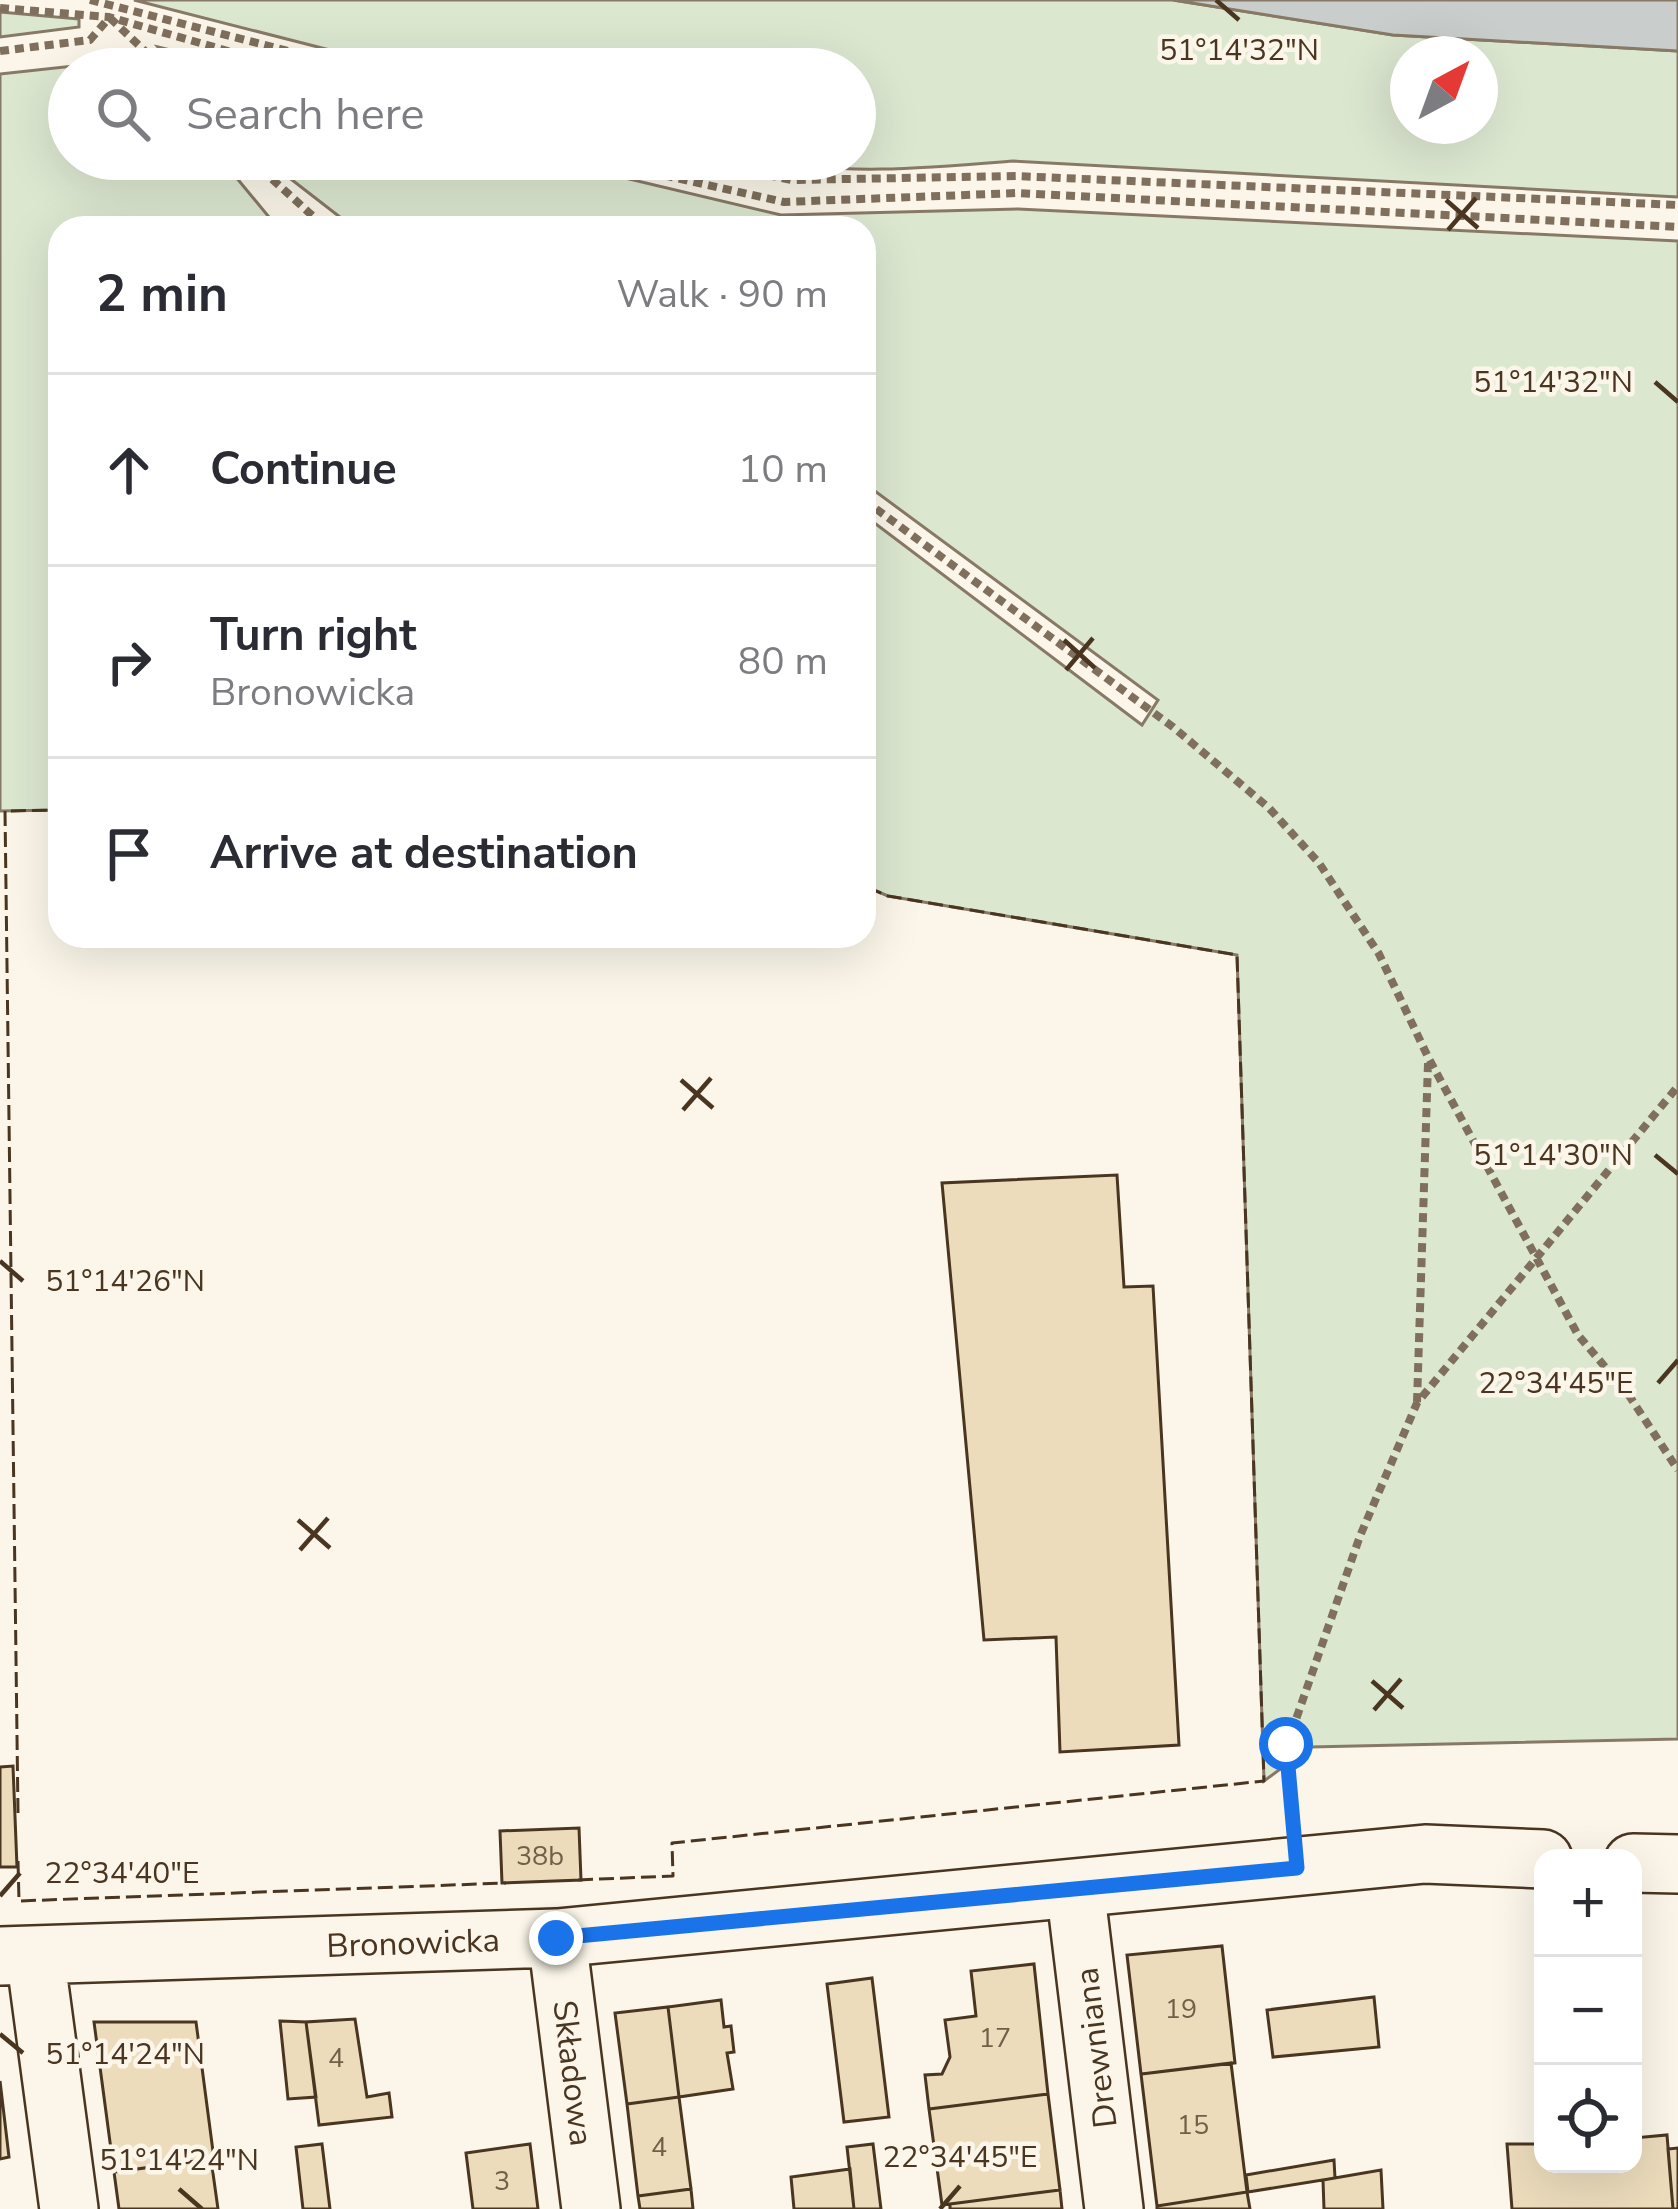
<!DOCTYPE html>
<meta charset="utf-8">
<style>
body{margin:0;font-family:"Nunito Sans",sans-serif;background:#f2f2f3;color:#2b2b33}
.controls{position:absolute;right:36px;bottom:36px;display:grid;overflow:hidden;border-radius:24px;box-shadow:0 12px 48px #0002}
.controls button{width:108px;height:108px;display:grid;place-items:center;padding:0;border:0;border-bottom:3px solid #e1e1e2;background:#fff;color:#2b2b33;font:60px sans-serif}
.compass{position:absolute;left:1390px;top:36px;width:108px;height:108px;border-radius:50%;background:#fff;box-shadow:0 12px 48px #0002;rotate:41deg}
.stop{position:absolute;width:36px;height:36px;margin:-27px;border:9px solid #1a73e8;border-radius:50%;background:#fff}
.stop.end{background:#1a73e8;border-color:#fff;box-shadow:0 3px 12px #0008}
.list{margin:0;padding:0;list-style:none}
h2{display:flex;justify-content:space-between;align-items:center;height:156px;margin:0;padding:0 48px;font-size:51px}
h2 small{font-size:39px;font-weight:400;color:#7c7c81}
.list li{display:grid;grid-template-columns:78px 1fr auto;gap:36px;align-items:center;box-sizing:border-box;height:192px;padding:0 48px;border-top:3px solid #e1e1e2}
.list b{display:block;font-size:45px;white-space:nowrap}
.list p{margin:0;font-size:39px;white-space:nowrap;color:#7c7c81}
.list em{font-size:39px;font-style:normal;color:#7c7c81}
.icon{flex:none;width:66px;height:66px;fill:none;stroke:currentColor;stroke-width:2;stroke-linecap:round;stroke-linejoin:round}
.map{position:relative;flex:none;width:1678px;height:2209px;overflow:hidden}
.search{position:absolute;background:#fff;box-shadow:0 12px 48px #0002;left:48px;top:48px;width:828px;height:132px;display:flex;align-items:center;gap:30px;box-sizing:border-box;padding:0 42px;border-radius:66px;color:#7c7c81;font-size:45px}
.panel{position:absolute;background:#fff;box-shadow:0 12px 48px #0002;left:48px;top:216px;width:828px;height:732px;border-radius:36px}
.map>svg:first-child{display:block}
</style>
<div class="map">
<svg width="1678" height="2209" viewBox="0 0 1678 2209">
<rect width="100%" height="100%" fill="#fbf6e9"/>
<path fill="#dce7d0" stroke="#887966" stroke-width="3" fill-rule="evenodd" d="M 134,0 L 1173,0 L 1393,35 L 1678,51 L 1678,197 L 1013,161 C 928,168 841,176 758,159 L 855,159 L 855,69 L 404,69 ZM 1408,54 L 1480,54 L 1480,126 L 1408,126 Z
M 0,12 L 79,19 L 79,27 L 0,37 Z
M 158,47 L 248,69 L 177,69 Z
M 138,59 L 146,69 L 69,69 L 69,159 L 221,159 L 278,228 L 60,228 L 60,810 L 0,811 L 0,74 Z
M 265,159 L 545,159 L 781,215 L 1018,209 L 1678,241 L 1678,1739 L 1310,1747 L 1264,1781 L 1237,955 L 888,896 L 864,886 L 864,515 L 1142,725 L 1158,700 L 864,483 L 864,228 L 354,228 Z"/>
<path fill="#c9cecd" stroke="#887966" stroke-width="3" d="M 1173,0 L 1678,0 L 1678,51 L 1393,35 Z"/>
<path fill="#ecdcbc" stroke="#4a3520" stroke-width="3" d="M 1117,1175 L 1124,1287 L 1153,1286 L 1179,1745 L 1060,1752 L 1056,1637 L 984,1640 L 942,1183 Z
M 13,1766 L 17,1867 L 0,1867 L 0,1767 Z
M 579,1828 L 581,1880 L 502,1883 L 500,1831 Z
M 1222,1946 L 1235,2063 L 1141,2074 L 1127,1955 Z
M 1034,1964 L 1048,2094 L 929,2109 L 925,2075 L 942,2074 L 950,2057 L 945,2020 L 976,2016 L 971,1971 Z
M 872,1978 L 889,2117 L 844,2122 L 827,1984 Z
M 1374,1997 L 1379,2047 L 1273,2057 L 1267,2010 Z
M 721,2000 L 724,2027 L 731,2026 L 734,2052 L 727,2053 L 733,2089 L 679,2097 L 668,2007 Z
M 668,2007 L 679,2097 L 627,2104 L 615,2013 Z
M 355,2019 L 367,2097 L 389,2093 L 392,2117 L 319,2125 L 306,2022 Z
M 280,2021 L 306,2022 L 316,2097 L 288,2099 Z
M 94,2022 L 196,2022 L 214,2159 L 114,2172 Z
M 1231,2063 L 1247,2192 L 1157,2206 L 1141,2074 Z
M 0,2081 L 9,2157 L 0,2159 Z
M 1048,2094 L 1060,2190 L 942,2205 L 929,2109 Z
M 679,2097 L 691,2189 L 638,2196 L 627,2104 Z
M 1667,2135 L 1673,2209 L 1512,2209 L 1507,2144 L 1543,2144 L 1543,2164 L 1633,2164 L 1633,2138 Z
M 322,2144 L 330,2209 L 303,2209 L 296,2147 Z
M 530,2144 L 538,2209 L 473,2209 L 466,2153 Z
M 873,2144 L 881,2209 L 854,2209 L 847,2147 Z
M 1678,2148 L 1678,2209 L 1673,2209 L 1668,2149 Z
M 211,2159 L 218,2209 L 119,2209 L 114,2172 Z
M 1334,2160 L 1335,2178 L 1248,2192 L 1246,2175 Z
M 850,2169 L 854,2209 L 794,2209 L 791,2177 Z
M 1381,2170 L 1383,2209 L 1324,2209 L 1323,2180 Z
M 691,2189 L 693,2209 L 640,2209 L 638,2196 Z
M 1060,2190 L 1062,2209 L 950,2209 L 950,2204 Z
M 1247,2192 L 1250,2209 L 1157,2209 L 1157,2206 Z"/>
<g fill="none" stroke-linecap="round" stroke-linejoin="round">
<g stroke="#4a3520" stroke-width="62">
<path id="street" d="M 1633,1863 L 1678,1864
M 1075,1888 L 1114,2209
M 557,1938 L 591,2209
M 35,1955 L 69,2209
M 0,1956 L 557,1938 L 1425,1854 L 1543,1859"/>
</g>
<path stroke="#7f6f5c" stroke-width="8" stroke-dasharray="9 6" stroke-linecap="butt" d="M 90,0 L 358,69
M 0,8 L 109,17 L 291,69
M 110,18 L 164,69
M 0,51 L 90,40 L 108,19
M 250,159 L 326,228
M 591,159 L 784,202 L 1017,193 L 1678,227
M 694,159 L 791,180 L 1016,176 L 1678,205
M 864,500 L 1173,727 L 1269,808 L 1319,863 L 1379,954 L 1428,1057 L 1578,1335 L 1628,1394 L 1678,1470
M 1417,1402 L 1428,1063
M 1292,1806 L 1287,1745 L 1360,1536 L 1417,1403 L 1678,1086"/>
<use href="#street" stroke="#fbf6e9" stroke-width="57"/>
<path stroke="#4a3520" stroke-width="3" stroke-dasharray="15 6" stroke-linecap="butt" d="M 18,1813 L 5,811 L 60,810
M 18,1861 L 19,1901 L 506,1883
M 578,1880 L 673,1876 L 672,1843 L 1264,1781 L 1237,955 L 888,896 L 864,886"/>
</g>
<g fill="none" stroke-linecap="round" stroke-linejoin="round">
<path stroke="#1a73e8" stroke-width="15" d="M 556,1938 L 1297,1868 L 1286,1744"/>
</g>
<path fill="none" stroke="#4a3520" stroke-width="4.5" d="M 1216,0 L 1239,20M 1446,200 L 1478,228M 1448,230 L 1476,198M 1655,382 L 1678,402M 1064,640 L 1095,668M 1066,670 L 1093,638M 681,1080 L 713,1108M 683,1110 L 711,1078M 1655,1155 L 1678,1174M 0,1261 L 23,1281M 1658,1383 L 1678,1360M 298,1520 L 330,1548M 300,1550 L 328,1518M 1372,1681 L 1403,1708M 1374,1710 L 1401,1679M 0,1896 L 20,1873M 0,2034 L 23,2053M 179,2189 L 202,2209M 940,2209 L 960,2186"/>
<g text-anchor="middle" stroke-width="9" stroke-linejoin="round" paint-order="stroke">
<g font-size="27" fill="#725f47">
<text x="540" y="1865">38b</text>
<text x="1181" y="2018">19</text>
<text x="995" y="2047">17</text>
<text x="336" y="2067">4</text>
<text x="1193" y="2134">15</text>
<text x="659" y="2156">4</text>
<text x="502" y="2190">3</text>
</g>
<g font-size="33" fill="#4a3520" stroke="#fbf6e9">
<text transform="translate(413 1942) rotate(-2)" y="12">Bronowicka</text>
<text transform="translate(1095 2048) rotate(-97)" y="12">Drewniana</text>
<text transform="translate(574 2073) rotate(83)" y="12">Składowa</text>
</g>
</g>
<g font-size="30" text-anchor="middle" fill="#4a3520" stroke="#fbf6e9" stroke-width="9" stroke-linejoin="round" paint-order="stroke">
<text x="1239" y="60">51°14'32"N</text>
<text x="1553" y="392">51°14'32"N</text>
<text x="1553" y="1165">51°14'30"N</text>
<text x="125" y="1291">51°14'26"N</text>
<text x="1556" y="1393">22°34'45"E</text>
<text x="122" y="1883">22°34'40"E</text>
<text x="125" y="2064">51°14'24"N</text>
<text x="960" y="2167">22°34'45"E</text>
<text x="179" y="2170">51°14'24"N</text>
</g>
</svg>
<div class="controls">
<button>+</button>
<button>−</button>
<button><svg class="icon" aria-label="locate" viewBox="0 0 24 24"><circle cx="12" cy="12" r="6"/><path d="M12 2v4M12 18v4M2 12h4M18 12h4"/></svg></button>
</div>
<svg class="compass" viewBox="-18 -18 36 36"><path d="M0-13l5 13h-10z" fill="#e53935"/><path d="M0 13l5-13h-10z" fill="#7c7c81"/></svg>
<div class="stop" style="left:1286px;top:1744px"></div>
<div class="stop end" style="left:556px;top:1938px"></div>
<div class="search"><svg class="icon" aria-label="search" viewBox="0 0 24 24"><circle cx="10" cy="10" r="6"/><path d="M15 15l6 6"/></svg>Search here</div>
<section class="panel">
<h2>2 min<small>Walk · 90 m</small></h2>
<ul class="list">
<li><svg class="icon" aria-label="ahead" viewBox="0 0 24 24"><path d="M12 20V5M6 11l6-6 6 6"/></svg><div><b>Continue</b></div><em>10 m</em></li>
<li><svg class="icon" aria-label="right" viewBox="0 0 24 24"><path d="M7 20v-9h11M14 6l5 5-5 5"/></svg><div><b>Turn right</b><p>Bronowicka</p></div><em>80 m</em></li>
<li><svg class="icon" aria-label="arrive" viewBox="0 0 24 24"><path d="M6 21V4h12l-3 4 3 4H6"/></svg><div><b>Arrive at destination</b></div></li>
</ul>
</section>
</div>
